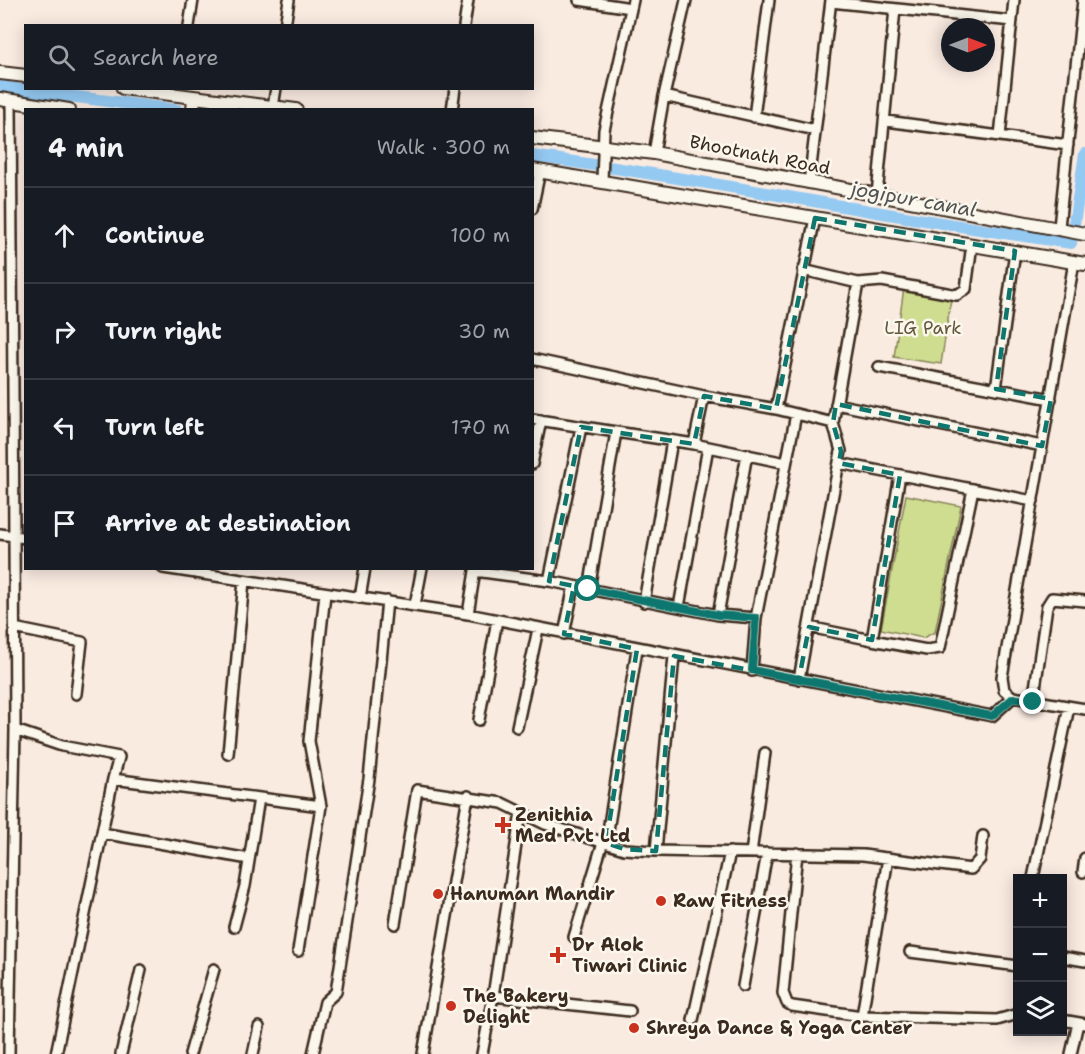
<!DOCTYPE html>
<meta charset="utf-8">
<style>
body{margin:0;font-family:"Shantell Sans",sans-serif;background:#242831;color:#f1f3f6}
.controls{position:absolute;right:18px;bottom:18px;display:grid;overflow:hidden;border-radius:0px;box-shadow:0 3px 15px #0003}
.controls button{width:54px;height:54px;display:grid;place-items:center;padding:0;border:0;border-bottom:2px solid #363941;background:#171b24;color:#f1f3f6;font:30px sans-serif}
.compass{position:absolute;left:941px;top:18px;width:54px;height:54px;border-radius:50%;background:#171b24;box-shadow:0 3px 15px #0003;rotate:90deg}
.stop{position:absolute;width:18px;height:18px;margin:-14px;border:4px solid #0f766e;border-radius:50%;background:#fff}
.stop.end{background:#0f766e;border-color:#fff;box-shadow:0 2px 6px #0008}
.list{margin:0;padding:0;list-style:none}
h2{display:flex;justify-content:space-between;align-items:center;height:78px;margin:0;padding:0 24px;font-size:26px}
h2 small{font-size:20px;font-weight:400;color:#9ea1a6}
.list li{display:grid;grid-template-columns:39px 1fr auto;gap:18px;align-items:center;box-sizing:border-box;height:96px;padding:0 24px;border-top:2px solid #363941}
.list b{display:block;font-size:22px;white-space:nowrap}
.list em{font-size:20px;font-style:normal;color:#9ea1a6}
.icon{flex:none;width:33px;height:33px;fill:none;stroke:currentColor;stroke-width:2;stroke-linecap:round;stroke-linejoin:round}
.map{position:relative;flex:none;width:1085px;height:1054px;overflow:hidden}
.search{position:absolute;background:#171b24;box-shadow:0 3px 15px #0003;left:24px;top:24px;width:510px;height:66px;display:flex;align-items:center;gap:15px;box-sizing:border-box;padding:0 21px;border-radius:0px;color:#9ea1a6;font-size:22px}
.panel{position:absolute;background:#171b24;box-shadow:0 3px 15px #0003;left:24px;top:108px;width:510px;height:462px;border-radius:0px}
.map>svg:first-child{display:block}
</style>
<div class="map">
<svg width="1085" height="1054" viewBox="0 0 1085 1054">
<rect width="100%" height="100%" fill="#faebe1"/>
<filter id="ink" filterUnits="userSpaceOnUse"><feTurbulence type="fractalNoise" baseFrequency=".0167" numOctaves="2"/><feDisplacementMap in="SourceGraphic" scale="12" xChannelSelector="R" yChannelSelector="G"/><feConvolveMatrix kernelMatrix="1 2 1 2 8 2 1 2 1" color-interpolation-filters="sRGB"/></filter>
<g filter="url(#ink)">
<path fill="#cfdd90" stroke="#858457" stroke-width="1.5" d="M 904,288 L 951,299 L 941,364 L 894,357 Z
M 906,495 L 961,506 L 935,632 L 923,638 L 881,629 Z"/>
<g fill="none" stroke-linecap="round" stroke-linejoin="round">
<path stroke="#94c9f2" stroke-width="12" d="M 0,87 L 177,110
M 532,156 C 713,180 891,218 1071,243 L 1085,154"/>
<g stroke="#3b2a1e" stroke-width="14">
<path id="minor" d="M 579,0 L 631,8
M 831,2 L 1012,21
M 189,26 L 193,0
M 285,26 L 289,0
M 464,26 L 468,0
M 664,96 L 815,130
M 273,107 L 276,88
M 452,110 L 455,88
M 754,117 L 769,0
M 886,121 L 1068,145
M 1000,136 L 1014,0
M 654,153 L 664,96 L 686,0
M 602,180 L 604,130 L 633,0
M 809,183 L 831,0
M 877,195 L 895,9
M 532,209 L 540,171
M 1059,227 L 1083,0
M 1074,262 L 1002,677 L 1004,690 L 1013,697 L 1085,709
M 803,270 L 858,283 L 882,281 L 957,295 L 966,289 L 972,244
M 532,359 L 704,396 L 776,409
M 879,367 L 1051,399
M 996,389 L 1015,251
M 836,404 L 1042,446
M 532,419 L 694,444 L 786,463
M 833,423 L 858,283
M 694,444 L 704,396
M 839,463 L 1033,501
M 532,464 L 541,420
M 900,475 L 872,640 L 927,650 L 940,648 L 973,489
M 0,534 L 14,536 L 11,100
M 26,538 L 14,536 L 15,730 L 62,746 L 119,757 L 113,779 L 321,806
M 163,568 L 468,614 L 992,716 L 1013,697
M 475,568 L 475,571 L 549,581 L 718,615 L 756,618 L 796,414
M 549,581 L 581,427
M 589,589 L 616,432
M 360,598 L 365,568
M 644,602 L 672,441
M 415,605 L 422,568
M 679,607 L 708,447
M 468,614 L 475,571
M 718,615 L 747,454
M 809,627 L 872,640
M 14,628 L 82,642 L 76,694
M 564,634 L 574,586
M 752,671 L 756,618
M 799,679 L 841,451 L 833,423 L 776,409 L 815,218
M 1033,702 L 1047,606 L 1052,598 L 1085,601
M 479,720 L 497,620
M 517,727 L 538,629
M 228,754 L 244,581
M 102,833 L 249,859
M 606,843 L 637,649
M 656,851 L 863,855 L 971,869 L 980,859 L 983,836
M 751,853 L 765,753
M 797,853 L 783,993 L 787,1003 L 792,1006 L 862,1016 L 997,1020 L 1018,1014
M 1083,872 L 1085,858
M 1033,878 L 1069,707
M 395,924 L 417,790 L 502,803 L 545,824 L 624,849 L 656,851 L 674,656
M 234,927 L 245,886 L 259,798
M 574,937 L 603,842
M 298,951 L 321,806 L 309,741 L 325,594
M 910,952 L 1018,966
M 1062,957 L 1085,961
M 743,986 L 767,853
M 493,996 L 630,1011
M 862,1016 L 888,858
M 693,1020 L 730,852
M 1062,1020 L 1085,1024
M 9,1054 L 15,730
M 56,1054 L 113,779
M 121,1054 L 141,970
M 190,1054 L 214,969
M 253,1054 L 259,1027
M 313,1054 L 325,1002 L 336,992 L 369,779 L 387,601
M 423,1054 L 468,796
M 482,1054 L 493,996 L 521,812
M 1071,1054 L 1078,1023"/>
</g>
<g stroke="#3b2a1e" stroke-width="16">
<path id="tertiary" d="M 0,73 L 26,76
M 123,88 L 296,110
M 0,99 L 69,110
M 193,110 L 194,97
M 532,138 L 654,153 L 1085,234
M 532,170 L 1085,264"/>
</g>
<use href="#minor" stroke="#fbf7ec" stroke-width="9"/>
<use href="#tertiary" stroke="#fbf7ec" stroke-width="12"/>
</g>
</g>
<g fill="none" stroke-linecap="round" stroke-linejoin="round" filter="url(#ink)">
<path stroke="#0f766e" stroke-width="8" d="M 588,589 L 718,615 L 756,618 L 752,670 L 992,716 L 1013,698 L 1033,702"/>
</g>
<path fill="none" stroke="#0f766e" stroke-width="4.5" stroke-dasharray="12 8" stroke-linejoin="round" d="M 815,218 L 1015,251 L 996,389 L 1051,399 L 1042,446 L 836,404 L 833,423 L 841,451 L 839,463 L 900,475 L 872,640 L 809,627 L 799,679 L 674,656 L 656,851 L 624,849 L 606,843 L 637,649 L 564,634 L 574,586 L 549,581 L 581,427 L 694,444 L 704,396 L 776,409 Z"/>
<g fill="#c8321e" stroke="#fbf7ec" stroke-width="2">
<path d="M500 816h6v6h6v6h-6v6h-6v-6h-6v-6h6z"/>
<circle cx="438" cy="894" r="6"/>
<circle cx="661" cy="901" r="6"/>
<path d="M555 946h6v6h6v6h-6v6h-6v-6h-6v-6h6z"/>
<circle cx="451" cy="1006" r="6"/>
<circle cx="634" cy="1028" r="6"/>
</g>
<g text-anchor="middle" stroke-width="5" stroke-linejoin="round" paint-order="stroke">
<g font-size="18" fill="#3b2a1e" stroke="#fbf7ec">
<text transform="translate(760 155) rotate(11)" y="6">Bhootnath Road</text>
</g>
<g font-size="18" fill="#60573a" stroke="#fbf7ec">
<text x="923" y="334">LIG Park</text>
</g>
<g font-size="18" font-weight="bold" fill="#3b2a1e" stroke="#fbf7ec" text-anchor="start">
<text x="515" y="821">Zenithia<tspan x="515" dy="21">Med Pvt Ltd</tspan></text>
<text x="450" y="900">Hanuman Mandir</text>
<text x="673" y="907">Raw Fitness</text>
<text x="572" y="951">Dr Alok<tspan x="572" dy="21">Tiwari Clinic</tspan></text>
<text x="463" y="1002">The Bakery<tspan x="463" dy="21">Delight</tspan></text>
<text x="646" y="1034">Shreya Dance &amp; Yoga Center</text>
</g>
<g font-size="20" font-style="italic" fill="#515253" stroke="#fbf7ec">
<text transform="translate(914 199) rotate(10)" y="7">jogipur canal</text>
</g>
</g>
</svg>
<div class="controls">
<button>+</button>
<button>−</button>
<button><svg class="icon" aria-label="layers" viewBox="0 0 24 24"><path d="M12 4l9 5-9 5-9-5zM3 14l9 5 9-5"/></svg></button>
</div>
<svg class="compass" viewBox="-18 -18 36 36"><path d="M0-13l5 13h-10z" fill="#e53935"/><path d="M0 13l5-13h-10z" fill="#9ea1a6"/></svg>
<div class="stop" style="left:588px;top:589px"></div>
<div class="stop end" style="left:1033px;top:702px"></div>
<div class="search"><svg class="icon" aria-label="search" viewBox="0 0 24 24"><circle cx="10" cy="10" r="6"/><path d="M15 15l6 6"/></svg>Search here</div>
<section class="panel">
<h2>4 min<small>Walk · 300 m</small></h2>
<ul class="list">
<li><svg class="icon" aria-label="ahead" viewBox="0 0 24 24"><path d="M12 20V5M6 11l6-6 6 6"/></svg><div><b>Continue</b></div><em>100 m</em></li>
<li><svg class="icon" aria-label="right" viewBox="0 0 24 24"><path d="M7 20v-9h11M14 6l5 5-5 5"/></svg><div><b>Turn right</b></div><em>30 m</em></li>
<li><svg class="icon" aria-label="left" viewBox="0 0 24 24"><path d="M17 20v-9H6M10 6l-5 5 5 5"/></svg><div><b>Turn left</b></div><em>170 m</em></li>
<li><svg class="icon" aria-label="arrive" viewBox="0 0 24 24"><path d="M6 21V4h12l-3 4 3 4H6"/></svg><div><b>Arrive at destination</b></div></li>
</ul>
</section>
</div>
